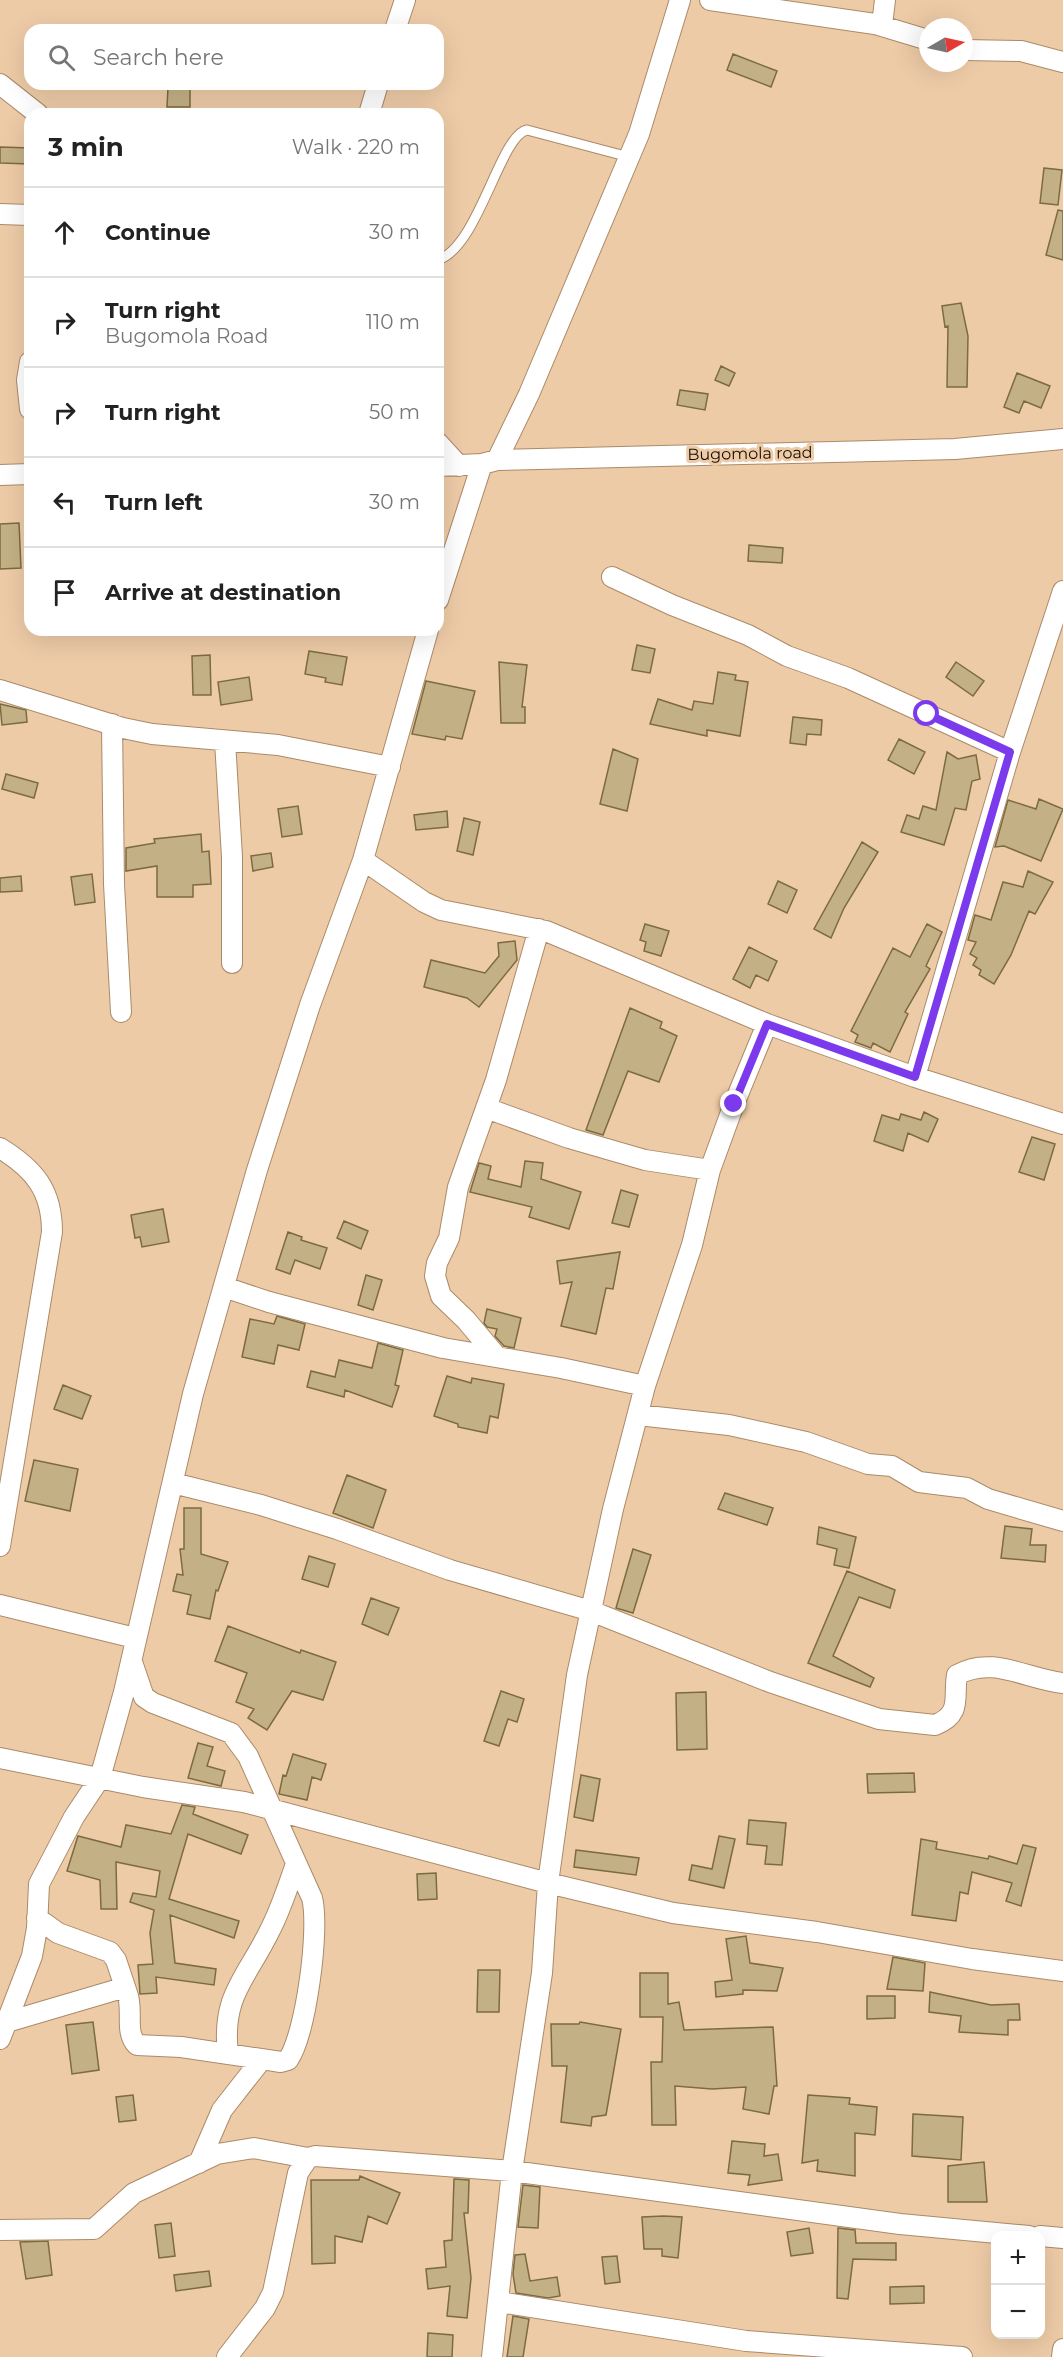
<!DOCTYPE html>
<meta charset="utf-8">
<style>
body{margin:0;font-family:Montserrat,sans-serif;background:#f6f6f6;color:#222}
.controls{position:absolute;right:18px;bottom:18px;display:grid;overflow:hidden;border-radius:12px;box-shadow:0 6px 24px #0002}
.controls button{width:54px;height:54px;display:grid;place-items:center;padding:0;border:0;border-bottom:2px solid #e0e0e0;background:#fff;color:#222;font:30px sans-serif}
.compass{position:absolute;left:919px;top:18px;width:54px;height:54px;border-radius:50%;background:#fff;box-shadow:0 6px 24px #0002;rotate:81deg}
.stop{position:absolute;width:18px;height:18px;margin:-14px;border:4px solid #7c3aed;border-radius:50%;background:#fff}
.stop.end{background:#7c3aed;border-color:#fff;box-shadow:0 2px 6px #0008}
.list{margin:0;padding:0;list-style:none}
h2{display:flex;justify-content:space-between;align-items:center;height:78px;margin:0;padding:0 24px;font-size:26px}
h2 small{font-size:20px;font-weight:400;color:#767676}
.list li{display:grid;grid-template-columns:39px 1fr auto;gap:18px;align-items:center;box-sizing:border-box;height:90px;padding:0 24px;border-top:2px solid #e0e0e0}
.list b{display:block;font-size:22px;white-space:nowrap}
.list p{margin:0;font-size:20px;white-space:nowrap;color:#767676}
.list em{font-size:20px;font-style:normal;color:#767676}
.icon{flex:none;width:33px;height:33px;fill:none;stroke:currentColor;stroke-width:2;stroke-linecap:round;stroke-linejoin:round}
.map{position:relative;flex:none;width:1063px;height:2357px;overflow:hidden}
.search{position:absolute;background:#fff;box-shadow:0 6px 24px #0002;left:24px;top:24px;width:420px;height:66px;display:flex;align-items:center;gap:15px;box-sizing:border-box;padding:0 21px;border-radius:18px;color:#767676;font-size:22px}
.panel{position:absolute;background:#fff;box-shadow:0 6px 24px #0002;left:24px;top:108px;width:420px;height:528px;border-radius:18px}
.map>svg:first-child{display:block}
</style>
<div class="map">
<svg width="1063" height="2357" viewBox="0 0 1063 2357">
<rect width="100%" height="100%" fill="#eecba7"/>
<path fill="#c3b185" stroke="#7c6b41" stroke-width="1.5" d="M 733,54 L 777,71 L 771,87 L 727,70 Z
M 168,87 L 190,87 L 190,107 L 167,107 Z
M 0,147 L 30,148 L 30,164 L 0,163 Z
M 1044,168 L 1062,170 L 1058,205 L 1040,203 Z
M 1058,210 L 1063,211 L 1063,260 L 1046,255 Z
M 961,303 L 968,336 L 967,387 L 947,387 L 948,326 L 945,327 L 942,306 Z
M 721,366 L 735,373 L 729,386 L 715,380 Z
M 1017,373 L 1050,386 L 1041,408 L 1024,401 L 1019,413 L 1004,407 Z
M 680,390 L 708,394 L 705,410 L 677,405 Z
M 19,523 L 21,568 L 0,569 L 0,524 Z
M 749,545 L 783,548 L 782,563 L 748,561 Z
M 637,645 L 655,649 L 650,673 L 632,670 Z
M 309,651 L 347,657 L 342,685 L 325,682 L 326,678 L 305,674 Z
M 210,655 L 211,695 L 193,695 L 192,656 Z
M 499,662 L 527,665 L 522,707 L 525,707 L 525,723 L 501,723 Z
M 956,662 L 984,681 L 973,696 L 946,677 Z
M 718,672 L 736,675 L 735,680 L 748,682 L 740,736 L 707,730 L 707,736 L 650,724 L 658,699 L 692,710 L 694,701 L 713,704 Z
M 249,677 L 252,700 L 221,705 L 218,682 Z
M 426,681 L 475,691 L 462,739 L 446,736 L 445,740 L 412,734 Z
M 0,704 L 26,710 L 27,722 L 2,725 Z
M 793,717 L 822,720 L 821,735 L 807,734 L 806,745 L 790,743 Z
M 899,739 L 925,752 L 914,774 L 888,760 Z
M 613,749 L 638,759 L 627,811 L 600,804 Z
M 947,752 L 958,759 L 976,755 L 980,779 L 972,781 L 966,810 L 955,808 L 944,845 L 901,832 L 907,815 L 919,819 L 923,806 L 936,810 Z
M 6,774 L 38,783 L 34,798 L 2,789 Z
M 1039,799 L 1063,809 L 1041,861 L 1004,846 L 995,847 L 1008,800 L 1036,809 Z
M 298,806 L 302,834 L 282,837 L 278,809 Z
M 447,811 L 448,827 L 416,830 L 414,815 Z
M 464,818 L 480,822 L 473,855 L 457,851 Z
M 201,834 L 202,852 L 209,851 L 211,884 L 193,885 L 193,897 L 157,897 L 157,866 L 126,871 L 126,848 L 155,843 L 154,839 Z
M 862,842 L 878,852 L 844,908 L 831,938 L 814,929 Z
M 271,853 L 273,867 L 253,871 L 251,856 Z
M 1028,871 L 1053,882 L 1035,914 L 1029,911 L 1011,955 L 994,984 L 979,975 L 981,970 L 973,965 L 977,958 L 970,954 L 976,942 L 968,940 L 975,915 L 991,920 L 1003,882 L 1023,887 Z
M 92,874 L 95,902 L 75,905 L 71,877 Z
M 21,876 L 22,891 L 0,892 L 0,878 Z
M 778,881 L 797,890 L 787,913 L 768,904 Z
M 645,924 L 669,931 L 661,956 L 644,951 L 646,942 L 640,940 Z
M 927,924 L 942,932 L 926,966 L 930,969 L 905,1012 L 908,1014 L 890,1052 L 873,1043 L 871,1048 L 855,1042 L 858,1035 L 851,1031 L 893,948 L 910,957 Z
M 515,941 L 517,960 L 479,1007 L 467,998 L 424,987 L 431,960 L 485,973 L 499,956 L 498,943 Z
M 749,947 L 777,961 L 768,981 L 756,975 L 750,988 L 733,979 Z
M 630,1008 L 662,1022 L 660,1028 L 677,1036 L 659,1082 L 628,1071 L 603,1135 L 586,1130 Z
M 924,1112 L 938,1119 L 928,1142 L 908,1133 L 903,1151 L 874,1141 L 882,1115 L 899,1120 L 901,1114 L 921,1120 Z
M 1032,1137 L 1055,1144 L 1044,1180 L 1019,1172 Z
M 525,1161 L 543,1163 L 541,1179 L 581,1192 L 569,1229 L 529,1217 L 532,1207 L 470,1192 L 479,1163 L 491,1166 L 488,1179 L 521,1187 Z
M 621,1190 L 638,1195 L 629,1227 L 612,1223 Z
M 163,1209 L 169,1242 L 142,1247 L 140,1237 L 135,1238 L 131,1215 Z
M 344,1221 L 368,1231 L 361,1249 L 337,1238 Z
M 288,1232 L 302,1237 L 301,1240 L 327,1248 L 320,1269 L 295,1260 L 290,1274 L 276,1269 Z
M 620,1252 L 613,1289 L 606,1288 L 596,1334 L 561,1326 L 572,1282 L 560,1284 L 557,1261 Z
M 366,1275 L 382,1280 L 373,1310 L 358,1305 Z
M 487,1309 L 521,1318 L 514,1348 L 504,1346 L 495,1336 L 497,1329 L 487,1327 L 484,1323 Z
M 277,1316 L 305,1324 L 299,1350 L 278,1345 L 274,1364 L 242,1357 L 250,1319 L 274,1324 Z
M 378,1343 L 403,1350 L 395,1385 L 399,1386 L 392,1407 L 345,1390 L 344,1397 L 307,1387 L 311,1371 L 335,1377 L 339,1360 L 372,1368 Z
M 447,1376 L 471,1383 L 472,1378 L 504,1384 L 498,1418 L 490,1416 L 487,1433 L 458,1427 L 458,1424 L 434,1416 Z
M 63,1385 L 91,1396 L 82,1419 L 54,1409 Z
M 34,1460 L 78,1469 L 70,1511 L 25,1501 Z
M 347,1475 L 386,1490 L 373,1528 L 333,1513 Z
M 725,1493 L 773,1508 L 767,1525 L 718,1509 Z
M 184,1508 L 201,1508 L 201,1554 L 228,1562 L 218,1591 L 216,1590 L 210,1619 L 187,1614 L 191,1595 L 173,1591 L 177,1574 L 183,1575 L 180,1549 L 184,1549 Z
M 1005,1526 L 1032,1529 L 1030,1545 L 1046,1545 L 1045,1562 L 1001,1558 Z
M 819,1527 L 856,1537 L 849,1568 L 834,1565 L 837,1549 L 817,1544 Z
M 633,1549 L 651,1555 L 633,1613 L 616,1608 Z
M 309,1556 L 335,1564 L 328,1587 L 302,1579 Z
M 847,1571 L 895,1590 L 890,1608 L 859,1597 L 833,1656 L 874,1678 L 870,1687 L 808,1663 Z
M 371,1598 L 399,1608 L 388,1635 L 362,1624 Z
M 228,1626 L 300,1653 L 301,1650 L 336,1662 L 323,1700 L 292,1691 L 267,1730 L 248,1718 L 254,1709 L 236,1702 L 247,1673 L 215,1661 Z
M 501,1691 L 524,1699 L 517,1722 L 508,1719 L 499,1746 L 484,1741 Z
M 706,1692 L 707,1749 L 677,1750 L 676,1693 Z
M 198,1743 L 213,1747 L 207,1766 L 225,1771 L 221,1786 L 188,1778 Z
M 293,1754 L 326,1764 L 321,1780 L 312,1777 L 307,1800 L 279,1794 L 283,1775 L 286,1776 Z
M 914,1773 L 915,1792 L 868,1793 L 867,1774 Z
M 581,1775 L 600,1779 L 593,1821 L 574,1817 Z
M 182,1805 L 195,1807 L 193,1814 L 248,1835 L 241,1854 L 188,1834 L 169,1899 L 239,1921 L 234,1938 L 170,1915 L 175,1963 L 216,1969 L 214,1985 L 156,1977 L 157,1993 L 140,1994 L 138,1965 L 153,1964 L 150,1933 L 154,1910 L 130,1902 L 133,1893 L 156,1897 L 160,1871 L 116,1862 L 117,1909 L 101,1909 L 100,1880 L 67,1871 L 78,1836 L 121,1847 L 126,1825 L 171,1834 Z
M 749,1820 L 786,1823 L 782,1865 L 765,1864 L 767,1846 L 747,1844 Z
M 719,1836 L 735,1839 L 724,1888 L 689,1880 L 692,1865 L 712,1869 Z
M 921,1839 L 937,1842 L 936,1849 L 988,1859 L 989,1856 L 1017,1864 L 1023,1845 L 1036,1848 L 1021,1906 L 1006,1901 L 1012,1883 L 972,1872 L 968,1894 L 960,1892 L 956,1921 L 912,1915 Z
M 576,1850 L 639,1858 L 636,1875 L 574,1867 Z
M 436,1873 L 437,1899 L 418,1900 L 417,1874 Z
M 746,1936 L 750,1963 L 783,1968 L 777,1991 L 743,1990 L 743,1994 L 716,1997 L 715,1982 L 732,1980 L 726,1939 Z
M 893,1957 L 925,1963 L 923,1991 L 887,1989 Z
M 478,1970 L 500,1970 L 499,2012 L 477,2012 Z
M 640,1973 L 668,1973 L 668,2004 L 679,2002 L 684,2030 L 773,2027 L 777,2086 L 774,2086 L 769,2114 L 743,2109 L 746,2087 L 712,2089 L 675,2086 L 676,2125 L 652,2125 L 651,2062 L 662,2062 L 663,2017 L 640,2017 Z
M 930,1992 L 991,2005 L 1019,2004 L 1020,2020 L 1008,2020 L 1008,2035 L 959,2032 L 961,2016 L 929,2012 Z
M 867,1996 L 895,1996 L 895,2018 L 867,2019 Z
M 93,2022 L 99,2070 L 72,2074 L 66,2025 Z
M 580,2022 L 621,2029 L 606,2115 L 592,2117 L 591,2126 L 561,2122 L 567,2066 L 552,2066 L 551,2024 L 579,2024 Z
M 133,2095 L 136,2120 L 119,2122 L 116,2097 Z
M 808,2095 L 850,2098 L 849,2104 L 877,2107 L 875,2135 L 855,2133 L 855,2176 L 817,2171 L 818,2160 L 802,2163 Z
M 913,2114 L 963,2117 L 961,2160 L 912,2156 Z
M 732,2141 L 765,2144 L 764,2156 L 778,2154 L 782,2180 L 748,2185 L 750,2175 L 728,2173 Z
M 984,2162 L 987,2202 L 948,2202 L 948,2166 Z
M 360,2176 L 400,2193 L 387,2224 L 368,2216 L 362,2242 L 335,2236 L 335,2263 L 312,2264 L 311,2180 L 359,2180 Z
M 454,2179 L 469,2180 L 468,2213 L 464,2213 L 471,2278 L 467,2318 L 447,2316 L 450,2286 L 428,2289 L 426,2269 L 446,2267 L 444,2241 L 452,2240 Z
M 523,2185 L 540,2187 L 538,2228 L 518,2227 Z
M 664,2216 L 682,2217 L 678,2258 L 662,2256 L 662,2249 L 644,2249 L 642,2217 Z
M 171,2223 L 175,2256 L 159,2258 L 155,2225 Z
M 809,2228 L 813,2253 L 791,2256 L 787,2232 Z
M 838,2228 L 855,2230 L 856,2243 L 896,2243 L 896,2260 L 853,2259 L 848,2299 L 837,2298 Z
M 48,2241 L 52,2275 L 26,2279 L 20,2242 Z
M 525,2254 L 530,2281 L 557,2277 L 560,2296 L 548,2298 L 516,2293 L 513,2274 L 515,2255 Z
M 617,2256 L 620,2282 L 605,2284 L 602,2257 Z
M 209,2271 L 211,2286 L 176,2291 L 174,2275 Z
M 924,2286 L 924,2303 L 890,2304 L 890,2287 Z
M 513,2316 L 529,2319 L 523,2357 L 507,2357 Z
M 428,2333 L 453,2335 L 452,2357 L 427,2357 Z"/>
<g fill="none" stroke-linecap="round" stroke-linejoin="round">
<g stroke="#ab8a68" stroke-width="11">
<path id="service" d="M 438,260 C 479,246 500,135 527,130 L 629,157"/>
</g>
<g stroke="#ab8a68" stroke-width="22">
<path id="minor" d="M 710,0 L 875,24 L 928,40
M 882,25 L 885,0
M 395,30 L 405,0
M 964,50 L 1021,51 L 1063,62
M 0,84 L 38,114
M 369,114 L 378,84
M 0,214 L 30,215
M 30,362 L 27,380 L 30,409
M 438,443 L 459,466
M 497,460 L 529,394 L 639,134 L 680,0
M 438,466 L 482,464 L 497,460 L 955,449 L 1063,439
M 0,475 L 30,474
M 612,577 L 672,605 L 748,635 L 787,656 L 848,678 L 1010,752
M 438,600 L 482,464
M 0,690 L 123,728 L 152,734 L 278,745 L 390,767
M 112,724 L 114,884 L 121,1012
M 225,741 L 232,857 L 232,963
M 363,860 L 424,902 L 441,910 L 546,931 L 767,1024 L 915,1077 L 1063,1124
M 915,1077 L 1010,752 L 1063,591
M 486,1108 L 569,1138 L 645,1160 L 710,1170
M 0,1148 C 34,1169 52,1190 52,1232 L 0,1546
M 224,1287 L 269,1302 L 443,1348 L 561,1368 L 645,1386
M 497,1357 L 466,1320 L 441,1296 L 435,1276 L 437,1263 L 449,1238 L 458,1187 L 496,1080 L 539,929
M 638,1415 L 729,1425 L 806,1442 L 868,1464 L 892,1466 L 919,1482 L 967,1488 L 988,1499 L 1063,1521
M 173,1483 L 261,1505 L 337,1529 L 450,1570 L 591,1611 L 770,1682 L 879,1719 L 935,1725 C 963,1714 953,1697 957,1675 C 992,1655 1026,1679 1063,1683
M 0,1605 L 135,1638
M 0,1758 L 143,1787 L 244,1802 L 548,1883 L 673,1913 L 817,1932 L 972,1959 L 1063,1971
M 37,1918 L 58,1933 L 110,1952 L 116,1960 L 127,1993
M 7,2022 L 119,1989 L 127,1993 C 134,2009 124,2032 137,2045 L 181,2047 L 281,2062 L 288,2060 C 306,2034 320,1928 312,1898 L 248,1756 L 231,1733 L 153,1703 L 144,1697 L 132,1662
M 0,2039 L 32,1956 L 37,1928 L 39,1884 L 74,1817 L 100,1778 L 124,1692 L 193,1394 L 257,1170 L 310,1005 L 363,860 L 428,630
M 228,2054 C 221,1995 247,1978 270,1930 C 281,1909 288,1886 296,1864
M 199,2163 L 222,2110 L 262,2059
M 0,2230 L 94,2229 L 134,2193 L 217,2154 L 254,2148 L 308,2158
M 1040,2236 L 1063,2238
M 499,2302 L 746,2341 L 962,2357
M 227,2357 L 265,2308 L 273,2292 L 298,2173 L 308,2158 L 315,2156 L 512,2171 L 900,2224 L 1029,2236
M 492,2357 L 512,2171 L 542,1973 L 548,1883 L 577,1675 L 613,1509 L 645,1386 L 692,1245 L 710,1170 L 734,1104 L 767,1024
M 1062,2357 L 1063,2349"/>
</g>
<use href="#service" stroke="#fff" stroke-width="9"/>
<use href="#minor" stroke="#fff" stroke-width="20"/>
</g>
<g fill="none" stroke-linecap="round" stroke-linejoin="round">
<path stroke="#7c3aed" stroke-width="8" d="M 734,1104 L 767,1024 L 915,1077 L 1010,752 L 927,714"/>
</g>
<g text-anchor="middle" stroke-width="6" stroke-linejoin="round" paint-order="stroke">
<g font-size="16" fill="#170b01" stroke="#eecba7">
<text transform="translate(750 453) rotate(-1)" y="6">Bugomola road</text>
</g>
</g>
</svg>
<div class="controls">
<button>+</button>
<button>−</button>
</div>
<svg class="compass" viewBox="-18 -18 36 36"><path d="M0-13l5 13h-10z" fill="#e53935"/><path d="M0 13l5-13h-10z" fill="#767676"/></svg>
<div class="stop" style="left:927px;top:714px"></div>
<div class="stop end" style="left:734px;top:1104px"></div>
<div class="search"><svg class="icon" aria-label="search" viewBox="0 0 24 24"><circle cx="10" cy="10" r="6"/><path d="M15 15l6 6"/></svg>Search here</div>
<section class="panel">
<h2>3 min<small>Walk · 220 m</small></h2>
<ul class="list">
<li><svg class="icon" aria-label="ahead" viewBox="0 0 24 24"><path d="M12 20V5M6 11l6-6 6 6"/></svg><div><b>Continue</b></div><em>30 m</em></li>
<li><svg class="icon" aria-label="right" viewBox="0 0 24 24"><path d="M7 20v-9h11M14 6l5 5-5 5"/></svg><div><b>Turn right</b><p>Bugomola Road</p></div><em>110 m</em></li>
<li><svg class="icon" aria-label="right" viewBox="0 0 24 24"><path d="M7 20v-9h11M14 6l5 5-5 5"/></svg><div><b>Turn right</b></div><em>50 m</em></li>
<li><svg class="icon" aria-label="left" viewBox="0 0 24 24"><path d="M17 20v-9H6M10 6l-5 5 5 5"/></svg><div><b>Turn left</b></div><em>30 m</em></li>
<li><svg class="icon" aria-label="arrive" viewBox="0 0 24 24"><path d="M6 21V4h12l-3 4 3 4H6"/></svg><div><b>Arrive at destination</b></div></li>
</ul>
</section>
</div>
